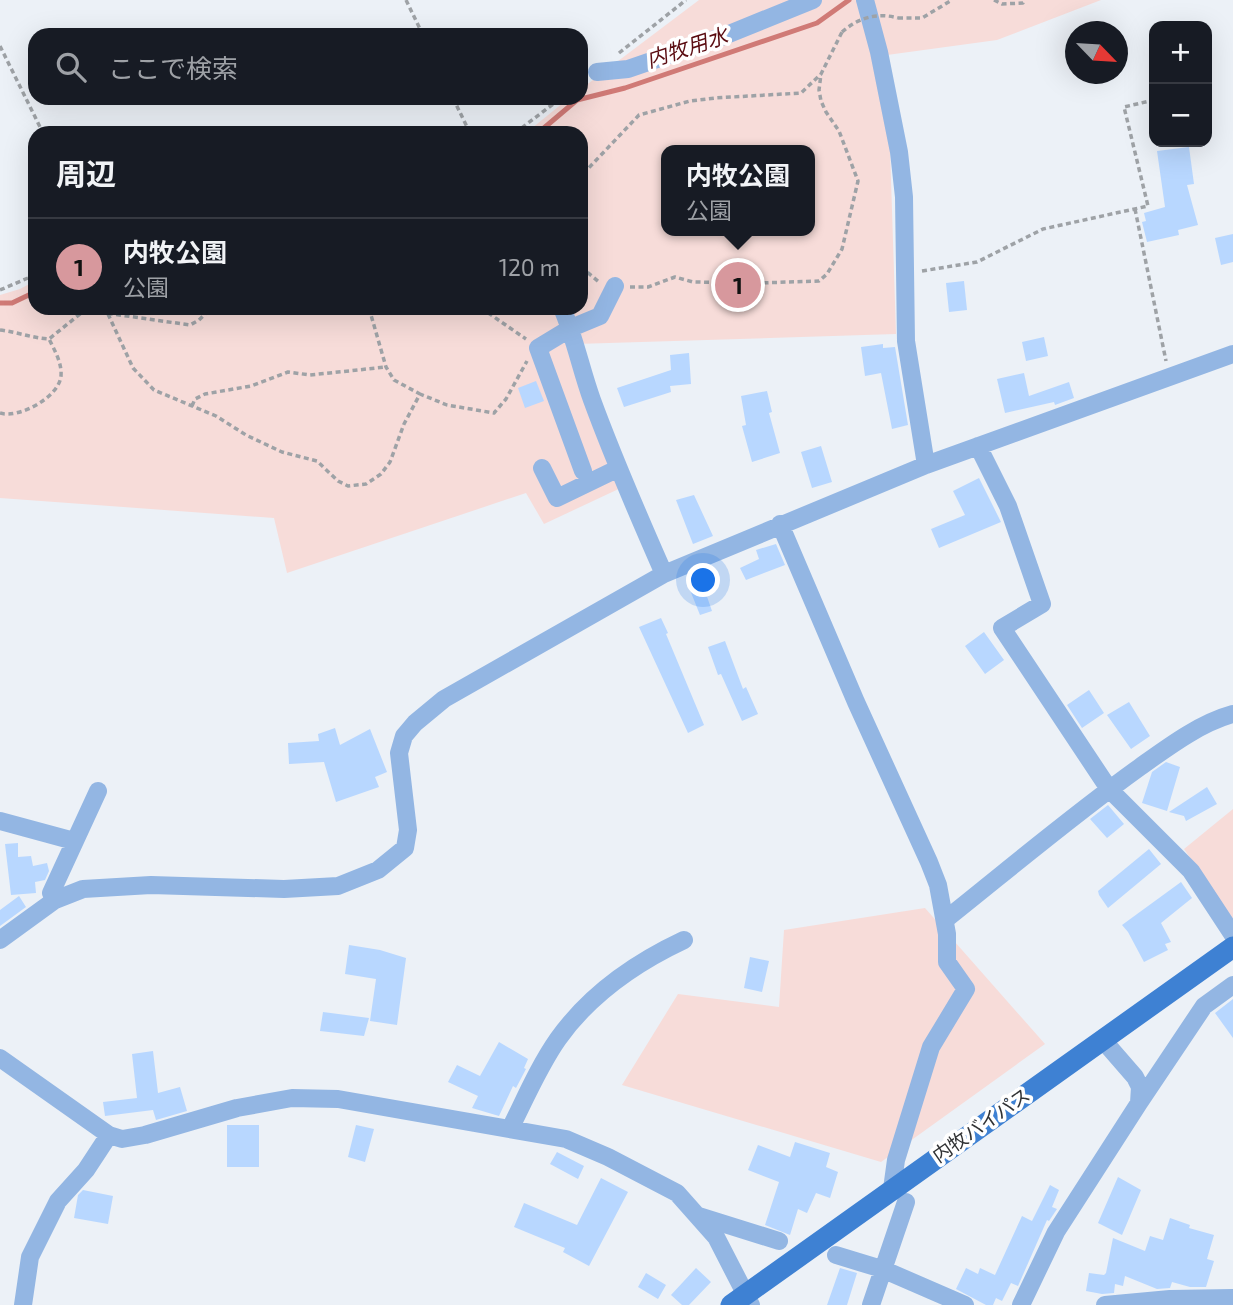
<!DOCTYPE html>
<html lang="ja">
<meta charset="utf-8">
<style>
body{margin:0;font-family:"Exo 2","Noto Sans JP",sans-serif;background:#20242c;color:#f1f3f6}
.controls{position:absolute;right:21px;top:21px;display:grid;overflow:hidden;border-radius:14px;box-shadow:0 7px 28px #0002}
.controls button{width:63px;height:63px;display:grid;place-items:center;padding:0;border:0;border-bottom:2px solid #363941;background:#171b24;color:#f1f3f6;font:35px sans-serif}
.compass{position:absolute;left:1065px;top:21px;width:63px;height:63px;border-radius:50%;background:#171b24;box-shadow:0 7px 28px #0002;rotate:115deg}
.you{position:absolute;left:704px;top:581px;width:24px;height:24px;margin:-18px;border:5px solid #fff;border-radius:50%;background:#1a73e8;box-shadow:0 0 0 10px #1a73e833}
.badge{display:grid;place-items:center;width:46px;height:46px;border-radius:50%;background:#d7989d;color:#111;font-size:23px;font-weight:700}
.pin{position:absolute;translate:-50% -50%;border:4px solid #fff;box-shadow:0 2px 7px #0006}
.popup{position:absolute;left:661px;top:145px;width:154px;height:91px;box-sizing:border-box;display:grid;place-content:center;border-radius:14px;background:#171b24;filter:drop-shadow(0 2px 5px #0005);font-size:23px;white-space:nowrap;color:#9ea1a6}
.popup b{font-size:26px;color:#f1f3f6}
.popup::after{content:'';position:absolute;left:50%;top:100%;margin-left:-14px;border:14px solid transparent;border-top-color:#171b24}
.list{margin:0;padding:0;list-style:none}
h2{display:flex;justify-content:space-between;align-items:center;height:91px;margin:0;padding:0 28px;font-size:30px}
h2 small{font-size:23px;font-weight:400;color:#9ea1a6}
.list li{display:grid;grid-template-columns:46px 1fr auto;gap:21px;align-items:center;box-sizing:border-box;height:98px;padding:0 28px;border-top:2px solid #363941}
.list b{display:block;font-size:26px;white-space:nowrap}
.list p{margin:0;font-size:23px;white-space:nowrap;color:#9ea1a6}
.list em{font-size:23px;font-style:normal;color:#9ea1a6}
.icon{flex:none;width:38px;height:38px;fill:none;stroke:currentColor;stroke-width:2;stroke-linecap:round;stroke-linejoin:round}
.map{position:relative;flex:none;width:1233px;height:1305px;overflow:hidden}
.search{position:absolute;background:#171b24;box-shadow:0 7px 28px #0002;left:28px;top:28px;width:560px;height:77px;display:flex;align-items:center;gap:18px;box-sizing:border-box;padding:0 24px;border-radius:21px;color:#9ea1a6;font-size:26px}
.panel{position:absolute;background:#171b24;box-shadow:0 7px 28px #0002;left:28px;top:126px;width:560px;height:189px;border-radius:21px}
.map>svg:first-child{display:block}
</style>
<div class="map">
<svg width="1233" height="1305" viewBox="0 0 1233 1305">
<rect width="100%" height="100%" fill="#ecf1f7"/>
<path fill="#f7dcd9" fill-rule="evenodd" d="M 699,0 L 1101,0 L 997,40 L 887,55 L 896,334 L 576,344 L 625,486 L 544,524 L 526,493 L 287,573 L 274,518 L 0,498 L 0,295 L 20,289 L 35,281 L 35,308 L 581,308 L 581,133 L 526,133 L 569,98 L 581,98 L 581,89 ZM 666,150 L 810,150 L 810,231 L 666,231 Z
M 1233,809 L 1233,919 L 1184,849 Z
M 925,908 L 1045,1044 L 881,1162 L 622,1085 L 678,994 L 779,1007 L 784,930 Z"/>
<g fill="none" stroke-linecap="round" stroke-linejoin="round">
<path stroke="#d07a76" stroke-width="5" d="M 538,133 L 577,100 L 625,88 L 817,23 L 849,0
M 0,303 L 12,303 L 35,292"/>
</g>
<path fill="#b8d7ff" d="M 1189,147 L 1194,184 L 1187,185 L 1198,225 L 1178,230 L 1179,235 L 1147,242 L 1142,222 L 1146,221 L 1144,213 L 1165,207 L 1157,151 Z
M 1233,234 L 1233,262 L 1221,265 L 1215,238 Z
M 964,281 L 967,310 L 949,312 L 946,283 Z
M 1044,337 L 1048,356 L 1026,361 L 1022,342 Z
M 883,344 L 883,348 L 895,347 L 908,425 L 892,429 L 881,373 L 865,376 L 861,347 Z
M 689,353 L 691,384 L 670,386 L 671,392 L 624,407 L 617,388 L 671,370 L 670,355 Z
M 1024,373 L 1029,396 L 1069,382 L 1074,398 L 1055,405 L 1054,402 L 1005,413 L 997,379 Z
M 536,381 L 544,401 L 525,408 L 518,388 Z
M 767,391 L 772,412 L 769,413 L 780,453 L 752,462 L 742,426 L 746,425 L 741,396 Z
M 821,446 L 832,482 L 812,488 L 801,452 Z
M 979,478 L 1001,522 L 939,548 L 931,529 L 965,515 L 953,491 Z
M 694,495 L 713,536 L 693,544 L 676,500 Z
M 776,544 L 785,565 L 746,580 L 740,568 L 759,559 L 756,550 Z
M 703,585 L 712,611 L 700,615 L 690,590 Z
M 661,618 L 668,633 L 666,634 L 704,725 L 688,733 L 639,627 Z
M 984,632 L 1004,660 L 985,674 L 965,646 Z
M 725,641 L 743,689 L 746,687 L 758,714 L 742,721 L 721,674 L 718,675 L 708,647 Z
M 1089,690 L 1104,713 L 1082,728 L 1067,705 Z
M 1129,702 L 1150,736 L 1131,749 L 1107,715 Z
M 335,728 L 340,745 L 370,729 L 387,772 L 375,777 L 379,787 L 336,802 L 324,762 L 289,764 L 288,743 L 319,741 L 318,734 Z
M 1166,762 L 1180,767 L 1167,811 L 1142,803 L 1152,772 Z
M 1207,787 L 1217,804 L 1186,821 L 1184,816 L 1169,812 Z
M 1108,805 L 1124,824 L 1107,838 L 1090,819 Z
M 18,843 L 18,857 L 31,856 L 33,866 L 47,863 L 49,871 L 45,880 L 35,882 L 36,893 L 11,895 L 5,844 Z
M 1149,849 L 1161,864 L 1108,908 L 1099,895 L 1098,891 Z
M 1181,882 L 1192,898 L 1161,923 L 1171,942 L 1165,944 L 1168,950 L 1144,962 L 1128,932 L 1122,925 Z
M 19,896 L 26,907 L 0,926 L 0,910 Z
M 349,945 L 380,950 L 406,958 L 397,1025 L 370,1021 L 376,979 L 345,974 Z
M 750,957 L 769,961 L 762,992 L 744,988 Z
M 1233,999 L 1233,1038 L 1215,1013 Z
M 323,1012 L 369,1018 L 364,1036 L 320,1031 Z
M 499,1042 L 528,1059 L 524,1068 L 526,1069 L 516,1088 L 513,1086 L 499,1116 L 472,1108 L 478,1096 L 448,1082 L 457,1065 L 480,1076 Z
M 153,1051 L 158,1093 L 180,1087 L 187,1111 L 156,1120 L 153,1110 L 105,1116 L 103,1102 L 137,1098 L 132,1054 Z
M 227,1125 L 259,1125 L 259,1167 L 227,1167 Z
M 356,1125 L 374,1129 L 365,1162 L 348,1157 Z
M 795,1142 L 830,1153 L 826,1167 L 838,1172 L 830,1198 L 816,1193 L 807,1213 L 798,1209 L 790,1235 L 765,1225 L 779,1182 L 748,1170 L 758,1145 L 790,1157 Z
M 557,1152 L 584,1166 L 578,1179 L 550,1164 Z
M 1118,1177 L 1141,1190 L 1122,1235 L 1098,1223 Z
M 601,1178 L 628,1192 L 589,1266 L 563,1252 L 565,1248 L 514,1227 L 524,1203 L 577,1225 Z
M 1050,1185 L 1059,1190 L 1052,1207 L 1057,1209 L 1049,1221 L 1047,1220 L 1018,1286 L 1011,1283 L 1002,1301 L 996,1298 L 993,1305 L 986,1305 L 956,1289 L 966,1268 L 978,1274 L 980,1268 L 995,1275 L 1022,1216 L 1032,1221 Z
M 83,1190 L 113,1196 L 108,1224 L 74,1218 L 78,1195 Z
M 1170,1218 L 1190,1225 L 1189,1228 L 1214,1235 L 1207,1259 L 1214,1261 L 1206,1287 L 1190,1287 L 1172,1282 L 1170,1288 L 1157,1289 L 1125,1276 L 1123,1286 L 1115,1284 L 1114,1293 L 1102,1294 L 1086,1291 L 1089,1273 L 1104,1275 L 1106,1273 L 1113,1238 L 1145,1251 L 1150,1236 L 1163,1240 Z
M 696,1268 L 711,1282 L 689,1305 L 682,1305 L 671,1295 Z
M 840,1268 L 857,1273 L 847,1305 L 827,1305 Z
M 646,1273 L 666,1285 L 658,1299 L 638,1287 Z"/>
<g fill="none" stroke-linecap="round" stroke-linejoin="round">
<path stroke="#9ea2a6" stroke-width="3.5" stroke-dasharray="5 3.5" stroke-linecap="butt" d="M 406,0 L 423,35
M 994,0 L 1002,4 L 1023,3 L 1024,0
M 898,18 L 922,18 L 952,0
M 0,46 L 43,133
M 619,53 L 686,0
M 453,98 L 470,133
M 515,133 L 561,98
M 581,182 L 583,174 L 639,115 L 690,101 L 715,98 L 801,93 L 821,74 L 842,32
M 1135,209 L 1166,361
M 581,267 L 599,282
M 922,271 L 977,262 L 1043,229 L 1148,206 L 1124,107 L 1154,100
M 630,287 L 648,287 L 675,277 L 693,282 L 759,283 L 819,281 L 827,274 L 842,249 L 858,181 L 839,131 L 826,112 L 821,101 L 819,90 L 821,74
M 0,290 L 35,275
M 369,308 L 386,367 L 394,380 L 420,394
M 481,308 L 526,339
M 108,314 L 133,368 L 154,390 L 216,416 L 246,435 L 282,452 L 317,461 L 338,481 L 348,486 L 366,484 L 381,474 L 390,462 L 404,424 L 420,394 L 447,405 L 494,413 L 506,399 L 527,361
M 0,330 C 17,332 32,338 49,339 L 85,310 L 190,325 L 199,320 L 211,308
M 192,406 L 195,399 L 205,394 L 251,386 L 288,372 L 310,375 L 386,367
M 0,413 C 19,419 59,397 61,376 C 62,363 55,351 49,339"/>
<path stroke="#93b6e3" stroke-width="18" d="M 865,0 L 879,52 L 899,152 L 904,197 L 906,341 L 926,465
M 597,72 L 628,69 L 724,36 L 813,0
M 562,308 C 575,338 581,370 592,400 C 614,460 638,515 664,574
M 978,446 L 1008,506 L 1042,604 L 1002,628 L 1109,789 L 1191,871 L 1233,935
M 542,468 L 557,498 L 617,469
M 583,471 L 538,348 L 571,328 L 600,316 L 615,286
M 780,524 L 856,702 L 929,862 L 938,885 L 947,934 L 947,962 L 966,989 L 931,1047 L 896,1160 L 892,1189
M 0,821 L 74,841
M 55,900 L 51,893 L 98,791
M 945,920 C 1009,869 1073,815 1140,767 C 1168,747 1200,723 1233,714
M 0,940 L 55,900 L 83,889 L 151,885 L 284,889 L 338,886 L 378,870 L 405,848 L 408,830 L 399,753 L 404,736 L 415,723 L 444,699 L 664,574 L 926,465 L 1233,354
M 1102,1039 L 1135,1077 L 1140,1087 L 1139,1103
M 0,1058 L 109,1135 L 122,1139 L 145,1135 L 237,1108 L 292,1098 L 338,1099 L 566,1139 L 608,1157 L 677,1193 L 716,1237 L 751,1305
M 510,1129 C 525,1099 539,1066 558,1039 C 590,994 635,963 684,940
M 699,1216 L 779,1241
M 836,1255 L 882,1269 L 965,1305
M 23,1305 L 30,1257 L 58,1201 L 86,1170 L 109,1135
M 871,1305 L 906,1202
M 1021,1305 L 1056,1232 L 1139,1103 L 1204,1006 L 1233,985
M 1105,1305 L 1170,1299 L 1233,1298"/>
<path stroke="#3e81d3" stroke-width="21" d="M 731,1305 L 1233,947"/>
<path stroke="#9ea2a6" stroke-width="3.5" stroke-dasharray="5 3.5" stroke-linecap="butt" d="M 842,32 C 858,18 877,12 898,18"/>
</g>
<g text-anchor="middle" stroke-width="7" stroke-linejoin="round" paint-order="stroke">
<g font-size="19" fill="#303234" stroke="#fff">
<text transform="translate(981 1125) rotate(-35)" y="7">内牧バイパス</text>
</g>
<g font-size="21" font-style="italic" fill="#5a0c11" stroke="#fff">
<text transform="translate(687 48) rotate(-18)" y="7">内牧用水</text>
</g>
</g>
</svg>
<div class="controls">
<button>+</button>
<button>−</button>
</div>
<svg class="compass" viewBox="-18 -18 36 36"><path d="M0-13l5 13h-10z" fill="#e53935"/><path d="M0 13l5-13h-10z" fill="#9ea1a6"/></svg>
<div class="you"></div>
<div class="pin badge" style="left:738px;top:285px">1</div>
<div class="popup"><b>内牧公園</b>公園</div>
<div class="search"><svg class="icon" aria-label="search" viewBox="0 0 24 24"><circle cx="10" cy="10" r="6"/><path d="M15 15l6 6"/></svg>ここで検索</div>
<section class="panel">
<h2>周辺<small></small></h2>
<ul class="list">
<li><span class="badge">1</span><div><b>内牧公園</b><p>公園</p></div><em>120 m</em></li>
</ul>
</section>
</div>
